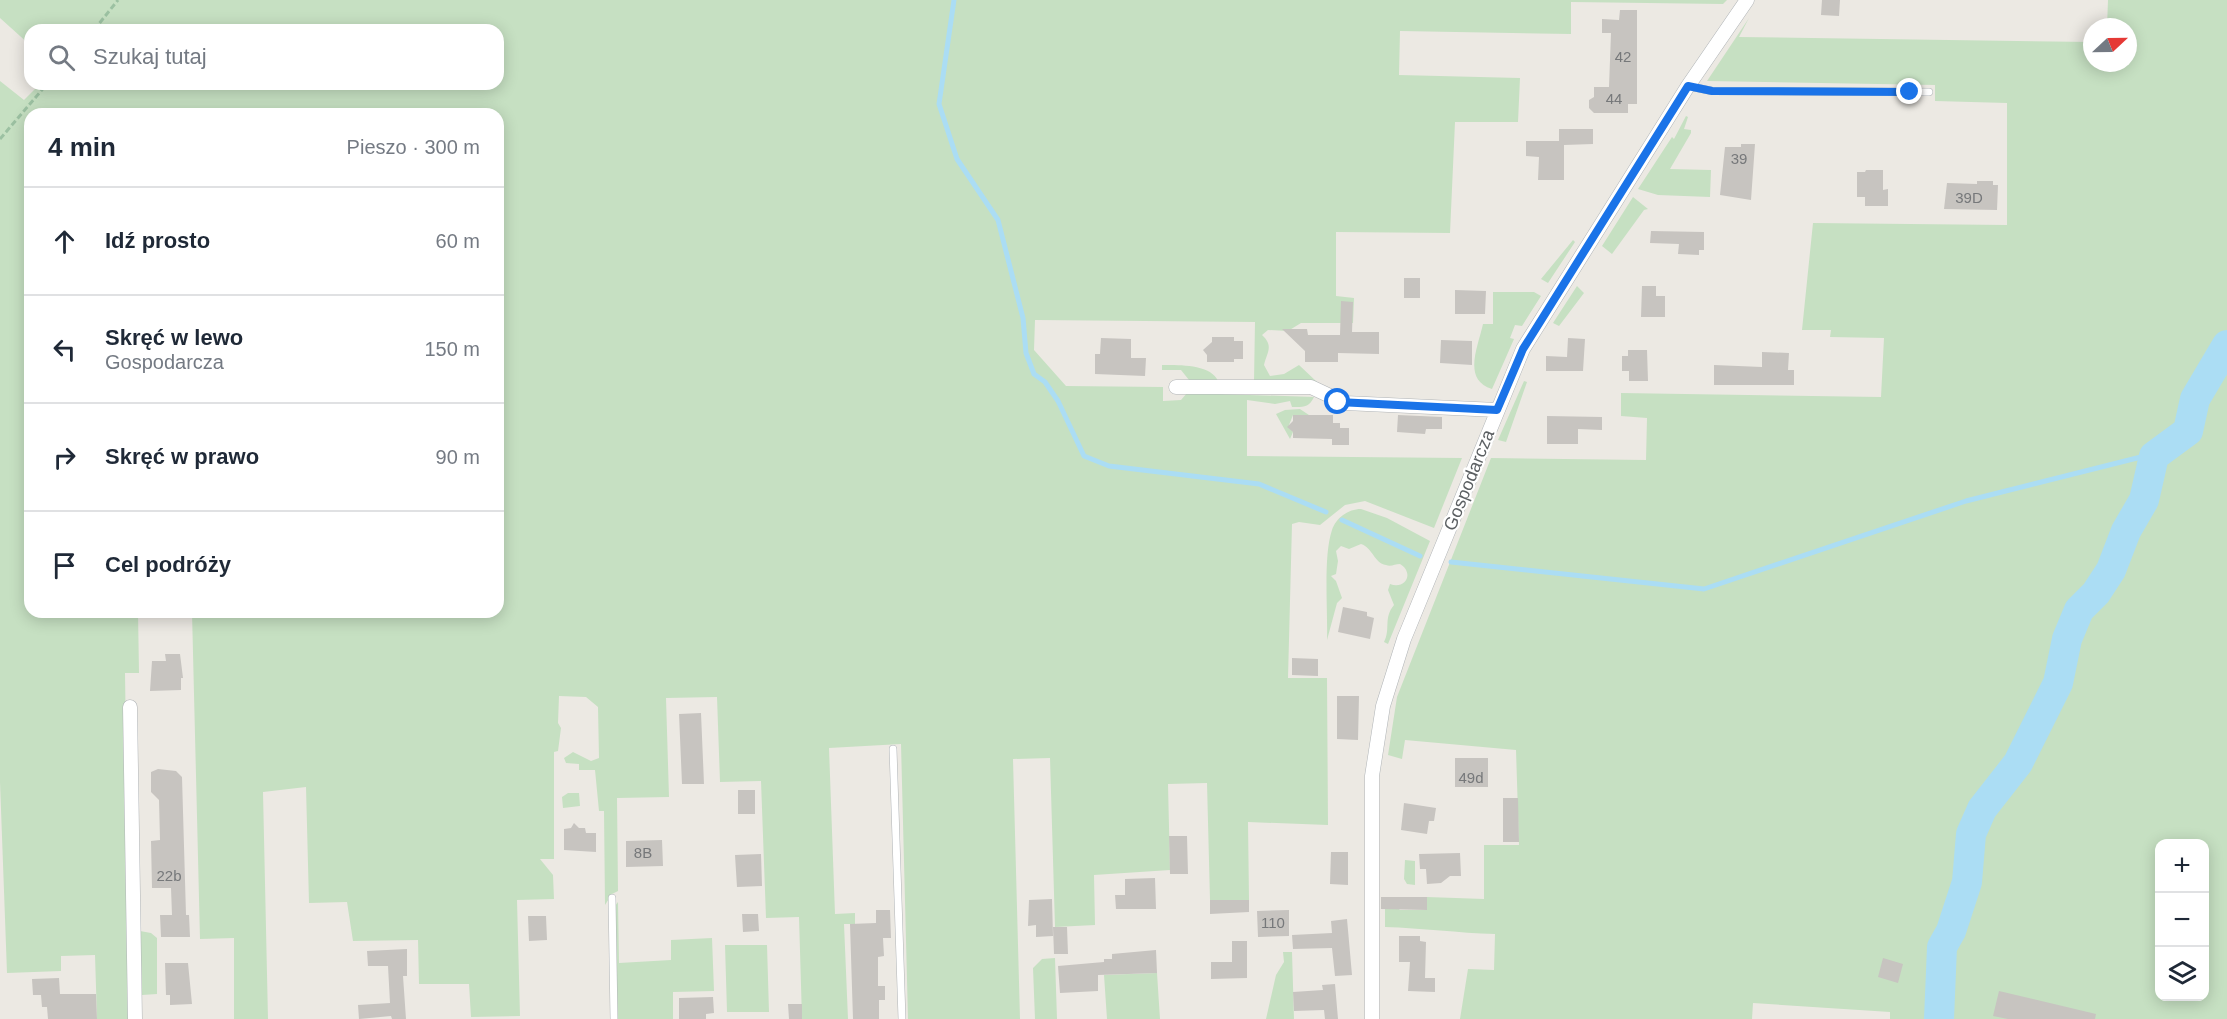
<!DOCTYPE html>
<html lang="pl">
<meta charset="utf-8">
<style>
body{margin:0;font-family:Helvetica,sans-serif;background:#f2f2f3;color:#1f2937}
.controls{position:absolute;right:18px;bottom:18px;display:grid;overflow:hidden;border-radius:12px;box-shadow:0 3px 15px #0003}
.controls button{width:54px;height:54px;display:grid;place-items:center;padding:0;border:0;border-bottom:2px solid #e0e1e3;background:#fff;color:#1f2937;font:30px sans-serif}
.compass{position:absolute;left:2083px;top:18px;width:54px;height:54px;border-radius:50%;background:#fff;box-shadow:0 3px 15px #0003;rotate:68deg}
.stop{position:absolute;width:18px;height:18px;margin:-14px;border:4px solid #1a73e8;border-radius:50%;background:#fff}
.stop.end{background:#1a73e8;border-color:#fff;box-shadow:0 2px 6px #0008}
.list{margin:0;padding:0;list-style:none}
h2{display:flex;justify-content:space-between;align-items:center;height:78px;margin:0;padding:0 24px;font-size:26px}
h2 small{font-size:20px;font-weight:400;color:#747a83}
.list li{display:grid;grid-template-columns:39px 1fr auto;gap:18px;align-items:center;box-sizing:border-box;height:108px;padding:0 24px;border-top:2px solid #e0e1e3}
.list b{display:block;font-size:22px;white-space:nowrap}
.list p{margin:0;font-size:20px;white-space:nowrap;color:#747a83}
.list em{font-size:20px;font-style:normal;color:#747a83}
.icon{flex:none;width:33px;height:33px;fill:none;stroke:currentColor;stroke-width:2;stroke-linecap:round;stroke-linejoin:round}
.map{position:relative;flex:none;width:2227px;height:1019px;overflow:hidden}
.search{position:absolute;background:#fff;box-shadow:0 3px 15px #0003;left:24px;top:24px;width:480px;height:66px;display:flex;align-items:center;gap:15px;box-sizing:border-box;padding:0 21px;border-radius:18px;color:#747a83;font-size:22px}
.panel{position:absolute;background:#fff;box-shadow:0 3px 15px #0003;left:24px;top:108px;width:480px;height:510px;border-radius:18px}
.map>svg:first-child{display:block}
</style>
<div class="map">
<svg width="2227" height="1019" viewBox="0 0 2227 1019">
<rect width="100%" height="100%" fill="#ece9e3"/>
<path fill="#c6e0c2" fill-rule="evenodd" d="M 0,0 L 1727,0 L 1723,4 L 1571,2 L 1571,34 L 1400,31 L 1399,75 L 1520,78 L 1518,122 L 1455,122 L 1450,233 L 1336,232 L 1336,296 L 1354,298 L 1353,323 L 1301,323 L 1288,331 L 1268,330 L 1262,335 C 1274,346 1267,352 1264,365 L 1270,376 L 1284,374 L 1299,365 L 1317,382 L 1254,381 L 1255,322 L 1035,320 L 1034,350 L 1066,386 L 1163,387 L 1163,401 L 1181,400 L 1187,393 L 1314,397 C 1309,408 1303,407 1292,407 L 1290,401 L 1275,404 L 1247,400 L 1247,456 L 1462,458 L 1434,528 L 1365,501 L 1345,505 L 1320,525 L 1299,522 L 1292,524 L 1288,678 L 1327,678 L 1328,825 L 1248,822 L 1249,900 L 1210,900 L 1207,783 L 1168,784 L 1170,870 L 1094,875 L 1095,925 L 1055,927 L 1050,758 L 1013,759 L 1020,1019 L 908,1019 L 901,744 L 829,748 L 835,914 L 855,913 L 855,924 L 844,924 L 848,1019 L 802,1019 L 799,917 L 766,918 L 761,781 L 720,782 L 717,697 L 666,698 L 669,797 L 617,798 L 618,891 L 612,894 L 605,905 L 604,811 L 599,811 L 595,770 L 579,770 L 579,764 L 566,763 L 564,758 L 573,752 L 591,761 L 599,758 L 598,707 L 586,697 L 559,696 L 558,723 L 561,728 L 558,751 L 554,752 L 554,859 L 540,859 L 553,875 L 554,899 L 517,900 L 520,1016 L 471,1017 L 469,984 L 419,984 L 418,940 L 353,941 L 347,902 L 309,903 L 306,787 L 263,792 L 268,1019 L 234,1019 L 234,938 L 200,939 L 192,612 L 498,612 L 498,114 L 30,114 L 30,612 L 138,612 L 139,673 L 125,673 L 130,1019 L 97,1019 L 95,955 L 61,956 L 61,971 L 7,973 L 0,782 L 0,81 L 24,100 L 40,84 L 498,84 L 498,30 L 30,30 L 30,45 L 0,18 Z
M 2108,0 L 2227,0 L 2227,1019 L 1890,1019 L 1890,1012 L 1753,1003 L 1752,1019 L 1460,1019 L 1468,969 L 1494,970 L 1495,934 C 1458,933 1422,928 1385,927 L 1385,897 L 1400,910 L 1427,910 L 1427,897 L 1484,899 L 1484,845 L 1519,845 L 1516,750 L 1405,740 L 1402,759 L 1388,755 L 1397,697 L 1491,458 L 1646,460 L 1647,418 L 1621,416 L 1621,393 L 1881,397 L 1884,338 L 1830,337 L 1831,330 L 1802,330 L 1813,223 L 2007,225 L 2007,103 L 1935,101 L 1935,85 L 1707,81 L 1749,18 L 1739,37 L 2092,42 L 2092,63 L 2128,63 L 2128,27 L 2107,27 ZM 2160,844 L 2204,844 L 2204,996 L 2160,996 Z
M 1686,116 L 1688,117 L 1684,129 L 1691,130 L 1691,133 L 1670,169 L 1711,170 L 1710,197 L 1658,195 L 1638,189 L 1672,137 L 1674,139 Z
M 1633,197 L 1648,209 L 1644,210 L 1612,254 L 1602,246 Z
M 1573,240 L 1575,242 L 1548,283 L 1541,279 Z
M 1577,286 L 1584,293 L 1559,326 L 1553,323 Z
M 1493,292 L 1534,292 L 1541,296 L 1522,326 L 1515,325 L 1510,338 L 1514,339 L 1492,389 C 1462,380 1478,347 1483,324 L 1493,324 Z
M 1162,365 C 1178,365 1211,364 1218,381 L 1189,380 L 1181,370 L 1162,370 Z
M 1524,381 L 1527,382 L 1506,442 L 1498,440 Z
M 1300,409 L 1309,415 L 1293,415 L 1289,425 L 1293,432 L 1290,439 L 1276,414 L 1285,410 Z
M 1361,509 L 1387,518 L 1430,541 L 1388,644 L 1384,642 C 1391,629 1383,618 1394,605 L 1388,590 L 1390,584 C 1405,590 1415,573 1400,564 C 1395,564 1391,567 1386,565 C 1374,563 1373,548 1361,544 L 1349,549 L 1341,546 L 1336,551 L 1338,561 L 1336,574 L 1331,576 L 1336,581 L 1342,598 L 1337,603 L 1327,640 C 1328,610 1323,556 1332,530 C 1336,518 1348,509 1361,509 Z
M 568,793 L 579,793 L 580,806 L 563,808 L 562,797 Z
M 1405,860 L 1415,861 L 1415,885 L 1407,884 L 1404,879 Z
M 618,902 L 619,963 L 671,960 L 671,940 L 712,938 L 714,991 L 673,992 L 673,1019 L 616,1019 L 615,906 Z
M 140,931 L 151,933 L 157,938 L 157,994 L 142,995 Z
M 725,945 L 767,945 L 769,1012 L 727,1012 Z
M 1283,952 L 1292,952 L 1294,1019 L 1266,1019 L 1276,975 L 1284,962 Z
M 1055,958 L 1057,1019 L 1035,1019 L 1033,968 L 1042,959 Z
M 1157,973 L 1160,1019 L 1107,1019 L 1104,975 Z"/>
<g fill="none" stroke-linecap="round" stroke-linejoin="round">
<path stroke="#abddf4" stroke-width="5" d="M 954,0 L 939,104 L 957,159 L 998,220 L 1023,318 L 1026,353 L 1034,374 L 1045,382 L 1058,401 L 1084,456 L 1109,466 L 1259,484 L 1326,512
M 1342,520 L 1420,556
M 1451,562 L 1704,589 L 1966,501 L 2145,456 L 2154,456"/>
<path stroke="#abddf4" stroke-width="30" d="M 1939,1019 L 1942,947 L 1951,931 L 1967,882 L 1971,834 L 1982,809 L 2018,763 L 2058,683 L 2067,639 L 2079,610 L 2096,593 L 2111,570 L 2126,531 L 2144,500 L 2154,456 L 2188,431 L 2195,399 L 2227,345"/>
</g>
<path fill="#c7c4c0" d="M 1822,0 L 1840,0 L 1839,16 L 1821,15 Z
M 1620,10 L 1637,10 L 1637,104 L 1628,104 L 1628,113 L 1594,113 L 1589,108 L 1589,100 L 1594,97 L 1594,87 L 1609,87 L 1611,33 L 1602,33 L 1602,19 L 1619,20 Z
M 1559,129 L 1593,129 L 1593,144 L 1564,145 L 1564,180 L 1538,180 L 1539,157 L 1526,156 L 1526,141 L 1559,141 Z
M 1741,144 L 1755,144 L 1751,200 L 1720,195 L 1725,147 L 1741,147 Z
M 1866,170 L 1883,170 L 1883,190 L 1888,189 L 1888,206 L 1865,206 L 1865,197 L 1857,197 L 1857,172 L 1865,172 Z
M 1977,181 L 1993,181 L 1993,185 L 1998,185 L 1997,210 L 1944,209 L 1947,183 L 1977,184 Z
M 1651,231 L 1704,232 L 1704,250 L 1699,250 L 1699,255 L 1678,254 L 1679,244 L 1650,243 Z
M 1404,278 L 1420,278 L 1420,298 L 1404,298 Z
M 1642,286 L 1656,286 L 1656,296 L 1665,296 L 1665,317 L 1641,317 Z
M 1455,290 L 1486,291 L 1485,314 L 1455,314 Z
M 1341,301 L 1353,302 L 1352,332 L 1379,332 L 1379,354 L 1338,353 L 1338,362 L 1305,362 L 1305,351 L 1282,329 L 1307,329 L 1308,335 L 1340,335 Z
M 1212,337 L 1234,337 L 1234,341 L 1243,341 L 1243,359 L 1234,359 L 1234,362 L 1207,362 L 1207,355 L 1203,350 L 1212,342 Z
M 1101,338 L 1131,339 L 1131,358 L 1146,358 L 1145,376 L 1095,374 L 1095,354 L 1100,354 Z
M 1568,338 L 1585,339 L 1583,371 L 1546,371 L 1546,356 L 1567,357 Z
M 1441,340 L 1472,341 L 1472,365 L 1440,363 Z
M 1628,350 L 1647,350 L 1648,381 L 1629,381 L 1629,371 L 1622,371 L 1622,356 L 1628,356 Z
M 1762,352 L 1789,353 L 1788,370 L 1794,370 L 1794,385 L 1714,385 L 1714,365 L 1762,367 Z
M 1293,415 L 1333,415 L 1333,423 L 1340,423 L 1340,428 L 1349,428 L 1349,445 L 1332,445 L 1332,439 L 1293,438 L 1293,432 L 1287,427 L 1293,421 Z
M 1398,415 L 1442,417 L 1442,429 L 1426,429 L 1425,434 L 1397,432 Z
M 1547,416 L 1602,417 L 1602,430 L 1578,429 L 1578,444 L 1547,444 Z
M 1343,607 L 1367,612 L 1367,616 L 1374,618 L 1370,639 L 1338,632 Z
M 165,654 L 180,654 L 183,678 L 181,678 L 181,690 L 150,691 L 152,661 L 166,661 Z
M 1292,658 L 1318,659 L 1318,676 L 1292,675 Z
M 1337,696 L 1359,696 L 1358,740 L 1337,739 Z
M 701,713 L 704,784 L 682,784 L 679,714 Z
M 1455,758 L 1488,758 L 1488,787 L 1455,787 Z
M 158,769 L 176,771 L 182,777 L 186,915 L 189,915 L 190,937 L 161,937 L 160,915 L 172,915 L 171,888 L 152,888 L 151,841 L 160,840 L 159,800 L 151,792 L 151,772 Z
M 738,790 L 755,790 L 755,814 L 738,814 Z
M 1503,798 L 1518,798 L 1519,842 L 1503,842 Z
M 1404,803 L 1436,808 L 1434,821 L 1429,821 L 1427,834 L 1401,830 Z
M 574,823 L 579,828 L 585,828 L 586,833 L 596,833 L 596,852 L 564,850 L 564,829 L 571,828 Z
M 1169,836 L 1187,836 L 1188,874 L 1170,874 Z
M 662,840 L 663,866 L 626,867 L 626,841 Z
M 1331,852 L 1348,852 L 1348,885 L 1330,884 Z
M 1460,853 L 1461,876 L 1450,876 L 1441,883 L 1427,884 L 1426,869 L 1420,869 L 1419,854 Z
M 761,854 L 762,886 L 737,887 L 735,855 Z
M 1155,878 L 1156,909 L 1116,909 L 1115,895 L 1125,895 L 1125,879 Z
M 1381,897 L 1427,897 L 1427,910 L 1381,909 Z
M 1052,899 L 1053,936 L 1036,937 L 1036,925 L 1028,926 L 1029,900 Z
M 1210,900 L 1249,900 L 1249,912 L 1210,914 Z
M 876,910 L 890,910 L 891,938 L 883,938 L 884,956 L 878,957 L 878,986 L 885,986 L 885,1000 L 879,1000 L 879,1019 L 853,1019 L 850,924 L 876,923 Z
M 1289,910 L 1289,936 L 1258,937 L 1257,911 Z
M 742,914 L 758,914 L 759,931 L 743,932 Z
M 528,916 L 546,916 L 547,940 L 529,941 Z
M 1347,919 L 1352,975 L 1335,976 L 1332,948 L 1293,949 L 1292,935 L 1332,933 L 1331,921 Z
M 1053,927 L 1067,927 L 1068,954 L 1054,954 Z
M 1399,936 L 1420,936 L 1420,941 L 1426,942 L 1425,978 L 1435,978 L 1435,992 L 1408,991 L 1410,962 L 1399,962 Z
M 1232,941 L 1247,941 L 1247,978 L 1211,979 L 1211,962 L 1232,962 Z
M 407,949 L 407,976 L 403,976 L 406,1019 L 392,1019 L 391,1016 L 359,1019 L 358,1005 L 390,1003 L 388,966 L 368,966 L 367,951 Z
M 1156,950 L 1157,973 L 1098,975 L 1098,991 L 1060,993 L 1058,966 L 1104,962 L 1104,959 L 1112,959 L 1112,954 Z
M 1883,958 L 1903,964 L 1898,983 L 1878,977 Z
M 165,963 L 188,963 L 192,1004 L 170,1005 L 170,995 L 166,995 Z
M 59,978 L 60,994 L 96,994 L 97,1019 L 48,1019 L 47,1007 L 42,1007 L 41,995 L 33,995 L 32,979 Z
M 1335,984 L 1338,1019 L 1325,1019 L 1324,1010 L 1294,1011 L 1293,992 L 1323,990 L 1322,985 Z
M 1999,991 L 2096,1014 L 2095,1019 L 2008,1019 L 1993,1016 Z
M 713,997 L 714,1013 L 706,1014 L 706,1019 L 679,1019 L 679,998 Z
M 788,1004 L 802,1004 L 802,1019 L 789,1019 Z"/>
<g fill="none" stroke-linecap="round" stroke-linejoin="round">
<g stroke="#b0b4b7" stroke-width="8">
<path id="service" d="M 1688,86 L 1712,91 L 1929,92
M 893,749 L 902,1019
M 612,898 L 614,1019"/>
</g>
<g stroke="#b0b4b7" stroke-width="15">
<path id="minor" d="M 1176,387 L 1311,387 L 1345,403 L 1497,410
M 130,707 L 135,1019
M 1372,1019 L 1372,776 L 1383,706 L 1404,639 L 1523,349 L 1688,86 L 1747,0"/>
</g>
<path stroke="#9cc1a2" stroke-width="3" stroke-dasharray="6 3" stroke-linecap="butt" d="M 94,30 L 118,0
M 0,139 L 47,84"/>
<use href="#service" stroke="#fff" stroke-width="7"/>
<use href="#minor" stroke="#fff" stroke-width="14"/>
</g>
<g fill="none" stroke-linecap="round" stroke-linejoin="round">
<path stroke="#1a73e8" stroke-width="8" d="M 1338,402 L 1497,410 L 1523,349 L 1688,86 L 1712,91 L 1910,92"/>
</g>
<g text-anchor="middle" stroke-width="4.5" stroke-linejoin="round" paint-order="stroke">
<g font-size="15" fill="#76787a">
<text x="1623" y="62">42</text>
<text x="1614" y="104">44</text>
<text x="1739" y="164">39</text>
<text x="1969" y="203">39D</text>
<text x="1471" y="783">49d</text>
<text x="643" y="858">8B</text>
<text x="169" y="881">22b</text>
<text x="1273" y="928">110</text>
</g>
<g font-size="18" fill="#5b5f62" stroke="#fff">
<text transform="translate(1469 480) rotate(-68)" y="6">Gospodarcza</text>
</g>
</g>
</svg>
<div class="controls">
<button>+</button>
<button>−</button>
<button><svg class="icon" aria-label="layers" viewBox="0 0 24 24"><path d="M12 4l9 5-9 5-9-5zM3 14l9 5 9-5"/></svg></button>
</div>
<svg class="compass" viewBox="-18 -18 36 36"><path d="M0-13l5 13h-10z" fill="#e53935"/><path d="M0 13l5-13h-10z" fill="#747a83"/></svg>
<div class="stop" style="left:1338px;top:402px"></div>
<div class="stop end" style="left:1910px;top:92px"></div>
<div class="search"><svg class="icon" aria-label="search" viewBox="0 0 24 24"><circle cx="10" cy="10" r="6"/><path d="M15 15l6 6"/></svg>Szukaj tutaj</div>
<section class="panel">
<h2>4 min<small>Pieszo · 300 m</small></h2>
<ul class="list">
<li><svg class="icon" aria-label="ahead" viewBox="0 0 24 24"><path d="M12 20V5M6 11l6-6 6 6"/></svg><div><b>Idź prosto</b></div><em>60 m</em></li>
<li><svg class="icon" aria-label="left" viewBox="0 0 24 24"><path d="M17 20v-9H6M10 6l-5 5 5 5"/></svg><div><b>Skręć w lewo</b><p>Gospodarcza</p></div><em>150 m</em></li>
<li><svg class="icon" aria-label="right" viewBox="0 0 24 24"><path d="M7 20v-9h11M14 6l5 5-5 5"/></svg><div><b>Skręć w prawo</b></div><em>90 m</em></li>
<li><svg class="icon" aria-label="arrive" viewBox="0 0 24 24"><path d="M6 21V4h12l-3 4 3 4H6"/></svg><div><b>Cel podróży</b></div></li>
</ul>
</section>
</div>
